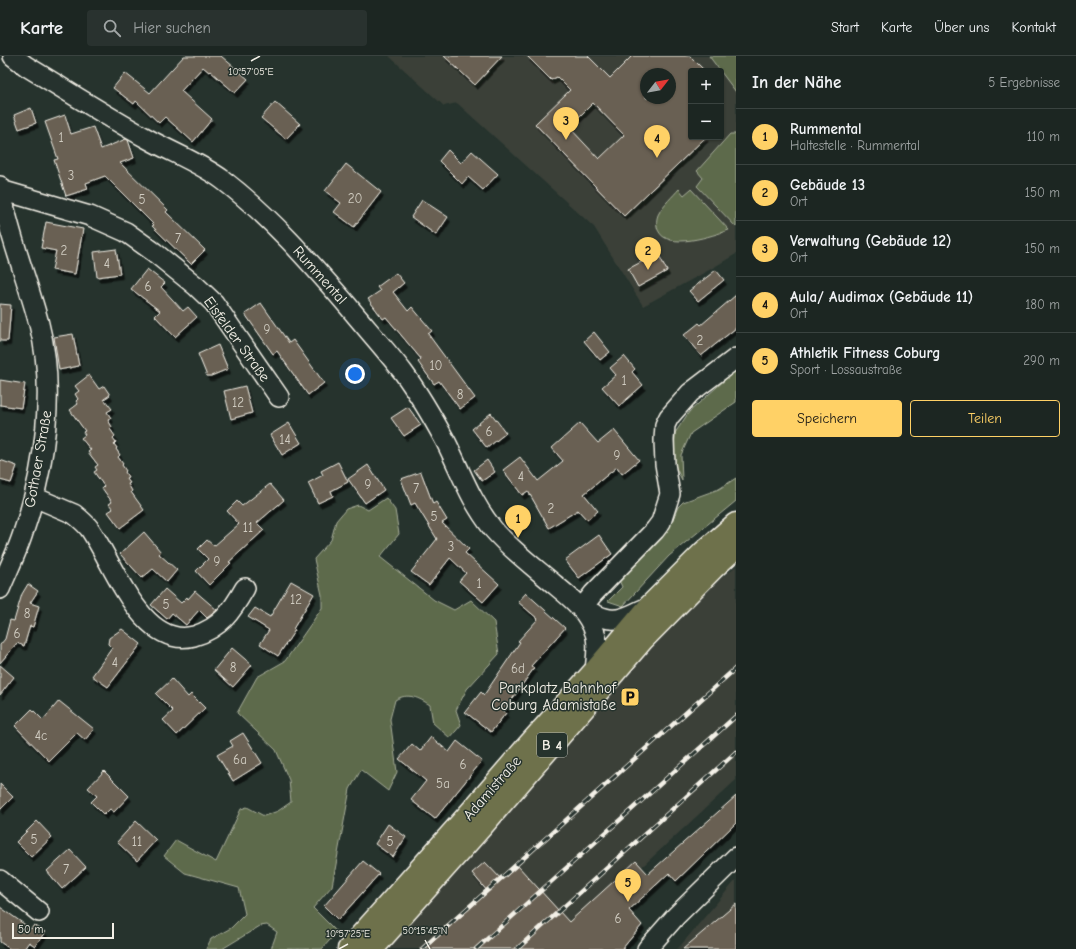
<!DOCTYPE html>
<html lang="de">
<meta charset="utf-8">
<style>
body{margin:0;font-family:"Comic Neue",sans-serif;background:#29322f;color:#f1f3f6}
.controls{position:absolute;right:12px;top:12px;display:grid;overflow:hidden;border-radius:4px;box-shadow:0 1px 3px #0004}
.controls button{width:36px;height:36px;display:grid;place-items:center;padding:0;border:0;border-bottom:1px solid #3a4340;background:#1c2622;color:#f1f3f6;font:20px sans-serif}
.compass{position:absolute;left:640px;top:12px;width:36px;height:36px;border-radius:50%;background:#1c2622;box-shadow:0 1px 3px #0004;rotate:59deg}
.scale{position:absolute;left:12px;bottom:10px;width:102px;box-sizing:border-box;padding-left:4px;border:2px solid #f4f1e8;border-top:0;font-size:11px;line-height:14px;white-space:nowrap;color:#f4f1e8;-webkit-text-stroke:3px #26332d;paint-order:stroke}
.you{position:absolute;left:355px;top:318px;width:14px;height:14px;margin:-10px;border:3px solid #fff;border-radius:50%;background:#1a73e8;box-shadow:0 0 0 6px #1a73e833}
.badge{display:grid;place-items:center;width:26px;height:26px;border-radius:50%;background:#ffd166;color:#111;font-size:13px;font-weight:700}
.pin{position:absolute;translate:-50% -33px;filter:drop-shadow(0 1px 2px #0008)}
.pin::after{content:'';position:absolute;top:21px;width:14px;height:12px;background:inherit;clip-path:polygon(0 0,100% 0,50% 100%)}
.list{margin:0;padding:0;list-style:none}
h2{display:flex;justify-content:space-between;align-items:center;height:52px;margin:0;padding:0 16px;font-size:17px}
h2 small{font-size:13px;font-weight:400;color:#a0a5a5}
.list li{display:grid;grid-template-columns:26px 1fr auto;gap:12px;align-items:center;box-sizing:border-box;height:56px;padding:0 16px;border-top:1px solid #3a4340}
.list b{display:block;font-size:15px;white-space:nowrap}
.list p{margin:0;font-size:13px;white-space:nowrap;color:#a0a5a5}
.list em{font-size:13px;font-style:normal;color:#a0a5a5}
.actions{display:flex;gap:8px;padding:12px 16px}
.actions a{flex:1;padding:9px 0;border:1px solid #ffd166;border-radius:4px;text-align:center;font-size:14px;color:#ffd166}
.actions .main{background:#ffd166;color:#111}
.icon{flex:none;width:22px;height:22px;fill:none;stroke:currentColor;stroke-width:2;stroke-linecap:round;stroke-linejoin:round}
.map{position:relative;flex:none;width:736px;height:893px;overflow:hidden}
header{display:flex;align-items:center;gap:24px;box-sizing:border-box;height:56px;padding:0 20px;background:#1c2622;border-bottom:1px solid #3a4340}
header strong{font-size:19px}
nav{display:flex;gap:22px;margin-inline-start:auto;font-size:14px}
.search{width:280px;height:36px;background:#29322f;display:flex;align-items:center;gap:10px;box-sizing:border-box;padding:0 14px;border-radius:4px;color:#a0a5a5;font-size:15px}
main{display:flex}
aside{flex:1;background:#1c2622}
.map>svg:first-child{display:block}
</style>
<header>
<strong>Karte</strong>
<div class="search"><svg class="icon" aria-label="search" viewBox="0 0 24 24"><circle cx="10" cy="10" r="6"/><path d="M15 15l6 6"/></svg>Hier suchen</div>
<nav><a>Start</a><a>Karte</a><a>Über uns</a><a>Kontakt</a></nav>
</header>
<main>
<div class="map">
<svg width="736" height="893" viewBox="0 0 736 893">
<defs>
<filter id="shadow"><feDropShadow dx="2.5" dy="4.5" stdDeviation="0" flood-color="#0009"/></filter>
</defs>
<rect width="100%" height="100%" fill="#26332d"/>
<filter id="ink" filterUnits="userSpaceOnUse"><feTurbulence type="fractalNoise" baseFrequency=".025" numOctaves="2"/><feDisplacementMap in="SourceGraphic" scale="8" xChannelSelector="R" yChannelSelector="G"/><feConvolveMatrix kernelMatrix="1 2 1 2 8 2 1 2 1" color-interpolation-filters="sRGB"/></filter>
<g filter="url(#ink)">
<path fill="#3a4038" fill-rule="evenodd" d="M 389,0 L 736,0 L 736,198 L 711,213 L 643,250 L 594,171 L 457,47 L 444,50 ZM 691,15 L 721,15 L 721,81 L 691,81 ZM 646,18 L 670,18 L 670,42 L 646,42 Z
M 736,510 L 736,724 L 553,893 L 386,893 L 641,600 L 715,527 Z
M 736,824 L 736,893 L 677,893 L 681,889 Z"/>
<path fill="#5d6b4c" stroke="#a8ae9a" d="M 709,0 L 736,0 L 736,36 Z
M 730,78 L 736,78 L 736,171 L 697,130 L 703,122 L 697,115 Z
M 679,133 L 684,139 L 691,133 L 729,174 C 714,179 667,196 658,174 C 656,169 656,162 659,157 C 663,149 673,140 679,133 Z
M 736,314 L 736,346 L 691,377 L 681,399 L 682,424 L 674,408 L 675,377 L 689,356 Z
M 736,422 L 736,445 L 669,500 L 623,550 L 608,545 L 622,531 L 619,524 L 668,474 L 678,451 L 683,446 L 719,433 Z
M 386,442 L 395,454 L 399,478 L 380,501 L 434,544 L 454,554 L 471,544 L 494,566 L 499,598 L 467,633 L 456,654 L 461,669 L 450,682 L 433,667 L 430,649 C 419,642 408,636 395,644 L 390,663 L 397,716 L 388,735 L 361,714 L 350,733 L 332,830 L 313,852 L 337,876 L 322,893 L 271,893 L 277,876 L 267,869 L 260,870 L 222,893 L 206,893 L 211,883 L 231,872 L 245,858 L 239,832 L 185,817 L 164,800 L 176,784 L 216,806 L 241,753 L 247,751 L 264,760 L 278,755 L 291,746 L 289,724 L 276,694 L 237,657 L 257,621 L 285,605 L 322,552 L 322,539 L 314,503 L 331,484 L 336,465 L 346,453 L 358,449 L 368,454 Z"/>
<path fill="#696052" stroke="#f4f1e8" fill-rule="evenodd" filter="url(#shadow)" d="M 184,0 L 221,0 L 248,23 L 235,37 L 210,15 L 209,16 L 203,11 L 181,35 L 212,63 L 193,86 L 165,61 L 159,67 L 136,45 L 134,48 L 113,32 L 125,17 L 150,37 Z
M 444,0 L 502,0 L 475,29 Z
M 527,0 L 588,0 L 610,22 L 632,0 L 690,0 L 705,15 L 691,15 L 691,81 L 706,81 L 624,160 L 535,68 L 570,34 L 557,21 L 551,24 ZM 646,18 L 670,18 L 670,42 L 646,42 ZM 593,47 L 624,79 L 599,103 L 569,71 Z
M 275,46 L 300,68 L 286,83 L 261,62 Z
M 31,52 L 36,67 L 19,73 L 14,59 Z
M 65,59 L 71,78 L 93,71 L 101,93 L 126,83 L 128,84 L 134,102 L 120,107 L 168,154 L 166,156 L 205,194 L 191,208 L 152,170 L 154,169 L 105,120 L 86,127 L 88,133 L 66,140 L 54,104 L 58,103 L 45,66 Z
M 448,94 L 461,107 L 472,95 L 498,118 L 483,134 L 468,121 L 462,128 L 439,105 Z
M 346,108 L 381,136 L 354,171 L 334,156 L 341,147 L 325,135 Z
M 422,144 L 448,161 L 436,179 L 411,161 Z
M 46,166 L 83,173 L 75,218 L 52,214 L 56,195 L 41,192 Z
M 116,193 L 120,218 L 97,221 L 94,196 Z
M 658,197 L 667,215 L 638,231 L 628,213 Z
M 147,213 L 165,227 L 161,231 L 183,255 L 188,251 L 197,261 L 175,281 L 155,260 L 160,255 L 131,233 Z
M 716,214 L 724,224 L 698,245 L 689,235 Z
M 396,217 L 404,227 L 393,236 L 408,255 L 412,251 L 432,275 L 428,278 L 475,342 L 460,353 L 439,325 L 434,328 L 418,306 L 421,303 L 386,261 L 383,263 L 368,243 L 380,235 L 377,231 Z
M 736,239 L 736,272 L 701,300 L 684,279 L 699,267 L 701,269 Z
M 261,247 L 289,287 L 293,284 L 324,327 L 308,339 L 277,295 L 273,298 L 245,258 Z
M 0,248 L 11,249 L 8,285 L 0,285 Z
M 594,276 L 610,296 L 600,304 L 584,285 Z
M 73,278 L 79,310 L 59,314 L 54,281 Z
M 218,289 L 228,313 L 211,320 L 207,320 L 198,298 Z
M 624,300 L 635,313 L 632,316 L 643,329 L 619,350 L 602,331 L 616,319 L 610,312 Z
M 89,319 L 99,333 L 104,330 L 110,339 L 104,343 L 112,353 L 107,356 L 111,362 L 108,364 L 112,371 L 110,373 L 115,380 L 113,382 L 116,386 L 114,388 L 117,392 L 116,393 L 120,399 L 118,401 L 123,408 L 122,409 L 126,415 L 125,416 L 128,421 L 126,422 L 130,427 L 128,428 L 132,435 L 131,436 L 144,454 L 120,472 L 108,456 L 113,453 L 109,448 L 112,446 L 102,432 L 104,430 L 94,416 L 97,414 L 95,411 L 98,409 L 88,396 L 91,394 L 81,382 L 85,379 L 83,376 L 85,375 L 70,354 L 78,348 L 76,345 L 78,343 L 75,338 L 79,335 L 75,330 Z
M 0,324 L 25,328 L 21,352 L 0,349 Z
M 245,330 L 252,357 L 231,363 L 224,335 Z
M 408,351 L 421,369 L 404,380 L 391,362 Z
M 491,357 L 506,377 L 487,392 L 472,373 Z
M 289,367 L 301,387 L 282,399 L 270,379 Z
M 580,367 L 598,387 L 614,374 L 639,404 L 622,418 L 617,411 L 584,438 L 598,455 L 587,464 L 578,454 L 549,472 L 528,435 L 522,439 L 503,414 L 520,401 L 538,425 L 563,405 L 552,392 Z
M 0,404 L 17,410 L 11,427 L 0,424 Z
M 487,404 L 495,416 L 482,425 L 474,414 Z
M 338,406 L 348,426 L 331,435 L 333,440 L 318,447 L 308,427 L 323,419 L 321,415 Z
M 368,409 L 384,434 L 365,447 L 348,423 Z
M 421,416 L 433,448 L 436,446 L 447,464 L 442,467 L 469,493 L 465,497 L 499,528 L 483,546 L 459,525 L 466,517 L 450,502 L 429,529 L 411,516 L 437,483 L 415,447 L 411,449 L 401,423 Z
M 270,428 L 284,444 L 257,467 L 264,474 L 229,506 L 231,507 L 209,529 L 196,515 L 208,503 L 198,493 L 207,484 L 214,490 L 239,468 L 227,455 L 237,445 L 242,450 Z
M 144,476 L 161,496 L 159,498 L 177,514 L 167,526 L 153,513 L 142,522 L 120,498 Z
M 599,479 L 612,498 L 579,522 L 565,504 Z
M 291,525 L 314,538 L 293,573 L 295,574 L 278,600 L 260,588 L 269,574 L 248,561 L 255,552 L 270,561 Z
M 28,528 L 38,535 L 30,547 L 39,550 L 33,571 L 30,570 L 24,590 L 17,587 L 0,607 L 0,589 L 5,583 L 10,564 L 14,565 L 22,538 Z
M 165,533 L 181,547 L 187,541 L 188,543 L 195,535 L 217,554 L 207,562 L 199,554 L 186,569 L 172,557 L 167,563 L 151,549 Z
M 526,537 L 565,572 L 531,610 L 534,612 L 504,655 L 506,657 L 491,676 L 465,656 L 481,636 L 484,639 L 520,586 L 518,585 L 538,563 L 518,546 Z
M 122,573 L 141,588 L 108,631 L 92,620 L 112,592 L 108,588 L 109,582 Z
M 232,592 L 252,609 L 233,631 L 214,614 Z
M 0,609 L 14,621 L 0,639 Z
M 172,623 L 188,641 L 191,638 L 205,652 L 177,679 L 163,664 L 173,655 L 156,638 Z
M 59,645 L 94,673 L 85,684 L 77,677 L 49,705 L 15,670 L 32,653 L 43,664 Z
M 243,677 L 262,707 L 233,725 L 217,699 L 233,690 L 230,685 Z
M 431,681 L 449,696 L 457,685 L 482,705 L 435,763 L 411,744 L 426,725 L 399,703 L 412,688 L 420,695 Z
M 104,715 L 129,740 L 114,756 L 110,753 L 104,759 L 91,746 L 97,740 L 88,732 Z
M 0,728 L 13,741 L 0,754 Z
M 736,740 L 736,767 L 676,825 L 669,817 L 629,854 L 642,869 L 622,893 L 425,893 L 488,836 L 472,817 L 485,806 L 502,824 L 518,810 L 569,866 L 636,805 L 648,818 Z
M 37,765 L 52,781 L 31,801 L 16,786 Z
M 136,765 L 156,784 L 137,805 L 117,786 Z
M 388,768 L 406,781 L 393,801 L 375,788 Z
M 70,794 L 86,811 L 62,833 L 47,815 Z
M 363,805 L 379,818 L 338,864 L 324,850 Z
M 736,848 L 736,893 L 683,893 Z
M 0,851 L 31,873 L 34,869 L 45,876 L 35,890 L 29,886 L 24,893 L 10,893 L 0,886 Z"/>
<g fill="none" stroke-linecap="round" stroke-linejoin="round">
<g stroke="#f4f1e8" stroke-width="22">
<path id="minor" d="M 13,0 L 26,10 C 66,34 106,60 148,83 C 173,97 200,107 223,124 C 269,159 311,207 348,250 C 366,272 385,293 403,316 C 419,338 433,362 446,386 C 462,418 470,444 493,473 C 510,493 534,511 554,528 C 571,542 588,555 595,577 C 599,589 596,603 595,615
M 0,130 C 8,177 27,222 39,268 C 56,333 45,413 23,477 C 17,496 8,514 0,533
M 1,134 L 90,160 L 126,176 L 154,196 L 196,230 L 214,247 L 279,341
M 34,441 L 74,458 C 79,462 85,467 89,472 C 113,505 141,594 194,580 C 221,572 232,555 245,532
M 582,552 L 593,538 L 655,474 L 661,466 L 670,438 L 665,408 L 664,384 L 665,369 L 669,361 L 690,337 L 736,302
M 582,552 C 589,555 597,560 605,562 C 620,567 636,556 650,550
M 0,824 L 39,856
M 647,893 L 676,860 L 736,801"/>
</g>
<g stroke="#f4f1e8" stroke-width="25">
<path id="highway" d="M 349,893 L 471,756 L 528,690 L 595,615 L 650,550 L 703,497 L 736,468
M 372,893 L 481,771 L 642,584 L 713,512 L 736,491"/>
</g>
<use href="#minor" stroke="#26332d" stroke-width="19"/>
<use href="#highway" stroke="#6e714b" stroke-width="22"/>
<g stroke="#f4f1e8" stroke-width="4.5">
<path id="rail" d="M 422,893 L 736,612
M 476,893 L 736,660
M 517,893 L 736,696"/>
</g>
<use href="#rail" stroke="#26332d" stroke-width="3" stroke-dasharray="9" stroke-linecap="butt"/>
</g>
</g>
<path fill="none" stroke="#f4f1e8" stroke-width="1.5" d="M 251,5 L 260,0M 425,884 L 430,893M 339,893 L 348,888"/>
<defs>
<g id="parking-square" transform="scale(1)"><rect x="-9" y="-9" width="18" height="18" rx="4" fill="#ffd166" stroke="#26332d"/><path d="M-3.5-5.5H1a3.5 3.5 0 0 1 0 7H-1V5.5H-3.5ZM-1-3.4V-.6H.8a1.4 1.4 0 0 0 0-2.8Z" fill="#111"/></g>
</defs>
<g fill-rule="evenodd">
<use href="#parking-square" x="630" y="641"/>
</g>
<g text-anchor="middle" stroke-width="3" stroke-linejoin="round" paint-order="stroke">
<g font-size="13" fill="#d1cdc2">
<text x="61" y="86">1</text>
<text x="71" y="124">3</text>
<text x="355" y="147">20</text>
<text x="142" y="148">5</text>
<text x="178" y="187">7</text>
<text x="64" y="199">2</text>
<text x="107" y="212">4</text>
<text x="148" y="235">6</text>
<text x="267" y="278">9</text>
<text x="700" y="289">2</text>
<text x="436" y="314">10</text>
<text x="624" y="329">1</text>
<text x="460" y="343">8</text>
<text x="238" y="351">12</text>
<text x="489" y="380">6</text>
<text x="285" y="388">14</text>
<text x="617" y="404">9</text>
<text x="521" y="425">4</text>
<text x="368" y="433">9</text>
<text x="416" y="437">7</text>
<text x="551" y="457">2</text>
<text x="434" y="465">5</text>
<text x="248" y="476">11</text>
<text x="451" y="495">3</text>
<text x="217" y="510">9</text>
<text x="479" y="532">1</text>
<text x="296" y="548">12</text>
<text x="166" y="553">5</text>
<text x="27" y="562">8</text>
<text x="17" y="582">6</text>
<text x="115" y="611">4</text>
<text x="233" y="616">8</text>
<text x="518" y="617">6d</text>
<text x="41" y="684">4c</text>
<text x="240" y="708">6a</text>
<text x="463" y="713">6</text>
<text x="443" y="732">5a</text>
<text x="34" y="788">5</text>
<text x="137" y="790">11</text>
<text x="390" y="790">5</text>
<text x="66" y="818">7</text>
<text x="618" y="867">6</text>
</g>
<rect fill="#26332d" stroke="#b6b8b0" stroke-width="1" x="537" y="677" width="30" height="24" rx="3"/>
<g font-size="14" font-weight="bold" fill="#f4f1e8">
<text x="552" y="694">B 4</text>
</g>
<g font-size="15" fill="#f4f1e8" stroke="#26332d">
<text transform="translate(320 219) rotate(48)" y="5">Rummental</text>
<text transform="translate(237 283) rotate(54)" y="5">Eisfelder Straße</text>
<text transform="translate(38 403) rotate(-80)" y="5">Gothaer Straße</text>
<text transform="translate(492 732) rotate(-49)" y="5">Adamistraße</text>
</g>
<g font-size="15" fill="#f4f1e8" stroke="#26332d" text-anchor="end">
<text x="616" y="637">Parkplatz Bahnhof<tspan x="616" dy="17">Coburg Adamistaße</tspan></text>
</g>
</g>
<g font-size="10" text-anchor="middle" fill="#f4f1e8" stroke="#26332d" stroke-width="3" stroke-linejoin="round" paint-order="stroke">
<text x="251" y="19">10°57'05"E</text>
<text x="425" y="878">50°15'45"N</text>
<text x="348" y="881">10°57'25"E</text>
</g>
</svg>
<div class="controls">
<button>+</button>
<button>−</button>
</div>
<svg class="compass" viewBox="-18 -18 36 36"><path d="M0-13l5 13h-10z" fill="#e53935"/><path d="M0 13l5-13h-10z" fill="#a0a5a5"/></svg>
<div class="scale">50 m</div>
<div class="you"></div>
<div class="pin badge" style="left:518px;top:482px">1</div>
<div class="pin badge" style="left:648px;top:214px">2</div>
<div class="pin badge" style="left:566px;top:84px">3</div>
<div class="pin badge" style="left:657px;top:102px">4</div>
<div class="pin badge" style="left:628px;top:846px">5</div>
</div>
<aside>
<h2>In der Nähe<small>5 Ergebnisse</small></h2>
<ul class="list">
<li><span class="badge">1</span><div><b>Rummental</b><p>Haltestelle · Rummental</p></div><em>110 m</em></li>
<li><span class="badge">2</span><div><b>Gebäude 13</b><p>Ort</p></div><em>150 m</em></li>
<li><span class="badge">3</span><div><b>Verwaltung (Gebäude 12)</b><p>Ort</p></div><em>150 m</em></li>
<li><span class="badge">4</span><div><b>Aula/ Audimax (Gebäude 11)</b><p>Ort</p></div><em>180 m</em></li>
<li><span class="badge">5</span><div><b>Athletik Fitness Coburg</b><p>Sport · Lossaustraße</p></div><em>290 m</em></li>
</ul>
<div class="actions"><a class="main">Speichern</a><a>Teilen</a></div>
</aside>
</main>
